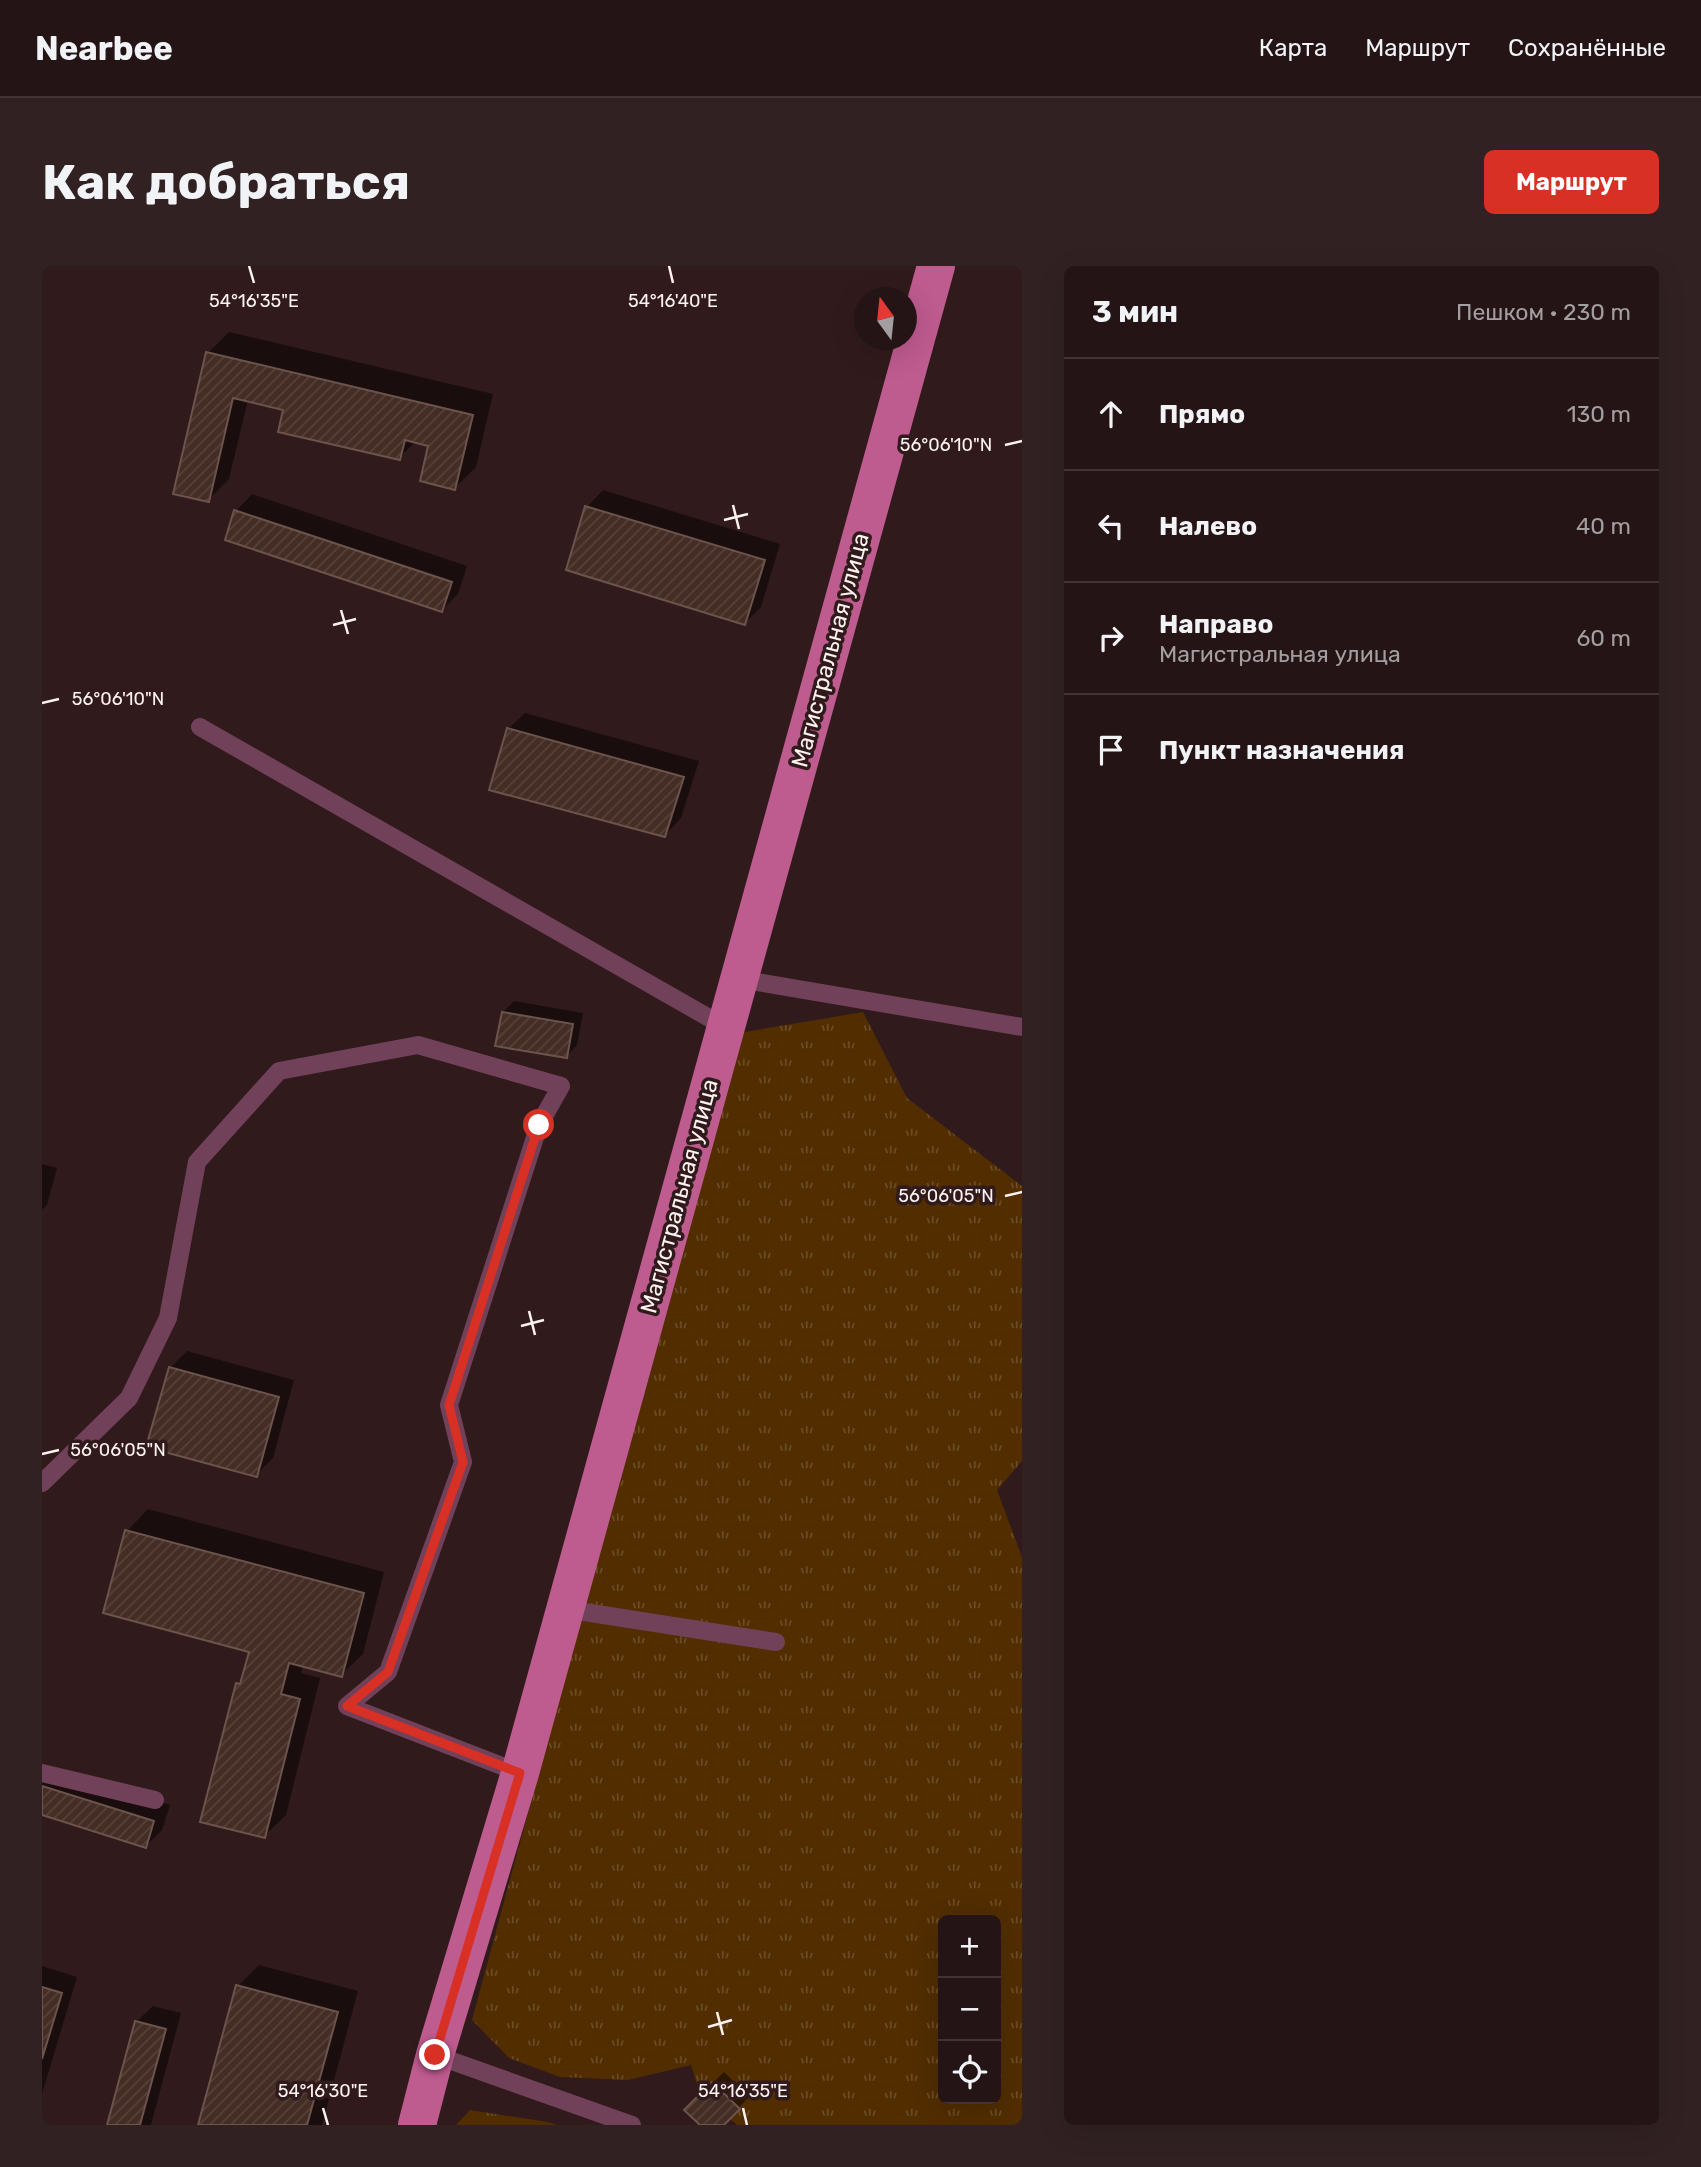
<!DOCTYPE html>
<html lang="ru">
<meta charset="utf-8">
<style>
body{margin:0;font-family:Rubik,sans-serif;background:#312122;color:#f1f3f6}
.controls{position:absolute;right:21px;bottom:21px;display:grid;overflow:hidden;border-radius:10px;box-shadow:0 7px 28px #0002}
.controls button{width:63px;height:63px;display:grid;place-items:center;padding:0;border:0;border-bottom:2px solid #423334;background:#251415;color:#f1f3f6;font:35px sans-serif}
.compass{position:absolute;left:812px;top:21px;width:63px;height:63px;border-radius:50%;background:#251415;box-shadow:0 7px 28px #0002;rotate:345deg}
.stop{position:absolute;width:21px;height:21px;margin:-16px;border:5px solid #d93025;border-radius:50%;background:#fff}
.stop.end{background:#d93025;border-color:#fff;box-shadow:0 2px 7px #0008}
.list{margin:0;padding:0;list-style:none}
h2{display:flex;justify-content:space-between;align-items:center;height:91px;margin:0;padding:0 28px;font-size:30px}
h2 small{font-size:23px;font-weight:400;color:#a39ea0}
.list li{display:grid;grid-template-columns:46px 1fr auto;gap:21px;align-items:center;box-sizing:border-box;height:112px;padding:0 28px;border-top:2px solid #423334}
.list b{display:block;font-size:26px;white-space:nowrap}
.list p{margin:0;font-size:23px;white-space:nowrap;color:#a39ea0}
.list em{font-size:23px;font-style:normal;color:#a39ea0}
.icon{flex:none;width:38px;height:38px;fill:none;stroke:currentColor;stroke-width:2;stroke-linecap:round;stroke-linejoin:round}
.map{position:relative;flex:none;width:980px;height:1859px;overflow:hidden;border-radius:10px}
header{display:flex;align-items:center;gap:42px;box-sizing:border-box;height:98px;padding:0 35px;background:#251415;border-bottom:2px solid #423334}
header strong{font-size:33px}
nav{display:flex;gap:38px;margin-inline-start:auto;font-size:24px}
.intro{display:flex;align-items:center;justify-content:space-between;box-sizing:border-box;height:168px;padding:0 42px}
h1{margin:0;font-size:49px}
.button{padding:18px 32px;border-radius:10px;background:#d93025;color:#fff;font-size:24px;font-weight:700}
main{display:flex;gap:42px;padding:0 42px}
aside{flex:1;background:#251415;border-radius:10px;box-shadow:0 7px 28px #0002}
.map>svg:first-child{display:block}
</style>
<header>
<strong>Nearbee</strong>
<nav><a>Карта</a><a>Маршрут</a><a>Сохранённые</a></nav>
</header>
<div class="intro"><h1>Как добраться</h1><a class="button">Маршрут</a></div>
<main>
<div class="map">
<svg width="980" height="1859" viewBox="0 0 980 1859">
<defs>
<pattern id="grass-tufts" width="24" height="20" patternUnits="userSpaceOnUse" patternTransform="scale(1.75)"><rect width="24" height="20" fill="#512d00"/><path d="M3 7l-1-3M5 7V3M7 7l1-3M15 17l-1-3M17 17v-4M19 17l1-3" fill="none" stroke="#6b4c26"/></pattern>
<pattern id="building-hatch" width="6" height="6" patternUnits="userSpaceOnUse" patternTransform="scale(1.75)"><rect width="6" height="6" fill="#432d25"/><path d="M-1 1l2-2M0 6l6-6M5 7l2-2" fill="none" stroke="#56423a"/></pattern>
</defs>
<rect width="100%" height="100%" fill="#311a1c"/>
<path fill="url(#grass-tufts)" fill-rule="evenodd" d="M 821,746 L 865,832 L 980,920 L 980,1195 L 955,1224 L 980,1291 L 980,1859 L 695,1859 L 688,1853 L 697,1843 L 670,1816 L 658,1828 L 649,1799 L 586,1814 L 518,1811 L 467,1792 L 430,1754 L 697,767 ZM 901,1654 L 954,1654 L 954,1833 L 901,1833 Z
M 428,1844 L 506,1856 L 515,1859 L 414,1859 Z"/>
<path fill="#0007" d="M 187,66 L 451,128 L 434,201 L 413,222 L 388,178 L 374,175 L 357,192 L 243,143 L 206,134 L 187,213 L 166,234 L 166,87 Z
M 561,224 L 738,278 L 719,341 L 703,357 L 545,241 Z
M 210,228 L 425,300 L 416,328 L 400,344 L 194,245 Z
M 483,447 L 657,495 L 639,552 L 623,569 L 466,463 Z
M 472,735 L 541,747 L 535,779 L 524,791 L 461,746 Z
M 0,898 L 15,902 L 5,939 L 0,944 Z
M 145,1085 L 252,1114 L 231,1192 L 214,1209 L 128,1102 Z
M 106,1243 L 342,1306 L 321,1388 L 299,1409 L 261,1399 L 259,1407 L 278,1412 L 244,1549 L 222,1570 L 195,1418 L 202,1411 L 209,1385 L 85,1265 Z
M 0,1499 L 128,1539 L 120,1564 L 104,1580 L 0,1548 Z
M 217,1699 L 316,1725 L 280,1859 L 158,1859 L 196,1720 Z
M 0,1700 L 35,1711 L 0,1828 Z
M 111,1740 L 139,1747 L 109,1859 L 67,1859 L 94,1756 Z
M 682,1806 L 707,1831 L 680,1859 L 660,1859 L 644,1844 Z"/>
<path fill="url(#building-hatch)" stroke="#6c534b" stroke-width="2" d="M 164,86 L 431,149 L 413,224 L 378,215 L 386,180 L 363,174 L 358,194 L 236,166 L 241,144 L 191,132 L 167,236 L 131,228 Z
M 543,240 L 723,294 L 703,359 L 524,304 Z
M 192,244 L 410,316 L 400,346 L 183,274 Z
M 465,462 L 642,511 L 623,571 L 447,524 Z
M 460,746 L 531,758 L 525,792 L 453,780 Z
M 127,1101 L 237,1131 L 215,1211 L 104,1181 Z
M 83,1264 L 322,1327 L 300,1411 L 247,1397 L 239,1428 L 258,1433 L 223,1572 L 158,1556 L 194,1417 L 198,1418 L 207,1386 L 61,1347 Z
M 0,1520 L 112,1555 L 104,1582 L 0,1549 Z
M 194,1719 L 296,1746 L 265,1859 L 156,1859 Z
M 0,1721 L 20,1727 L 0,1793 Z
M 93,1755 L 124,1763 L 98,1859 L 65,1859 Z
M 670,1816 L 698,1843 L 682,1859 L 658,1859 L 642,1844 Z"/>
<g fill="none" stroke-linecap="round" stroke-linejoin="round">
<path stroke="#714159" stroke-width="18" d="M 158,461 L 683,761
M 697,713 L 980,761
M 0,1217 L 87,1132 L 126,1052 L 155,896 L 237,805 L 376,779 L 519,820 L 497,859 L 407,1139 L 421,1196 L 346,1406 L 305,1440 L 478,1507
M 523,1343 L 734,1376
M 0,1507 L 113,1534
M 393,1789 L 590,1859"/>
<path stroke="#be5b8f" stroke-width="38" d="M 375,1859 L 393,1789 L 478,1507 L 894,0"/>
</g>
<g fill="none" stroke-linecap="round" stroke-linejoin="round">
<path stroke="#d93025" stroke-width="9" d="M 393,1789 L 478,1507 L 305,1440 L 346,1406 L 421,1196 L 407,1139 L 497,859"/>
</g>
<path fill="none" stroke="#fef1f1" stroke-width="2.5" d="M 207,0 L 212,17M 627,0 L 631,17M 963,179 L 980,175M 691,239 L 697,263M 682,254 L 706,248M 299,344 L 306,368M 291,359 L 314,353M 0,437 L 17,433M 963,930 L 980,926M 487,1045 L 493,1069M 479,1060 L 502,1054M 0,1188 L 17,1184M 675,1746 L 681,1769M 666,1761 L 690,1754M 281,1842 L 286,1859M 701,1842 L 705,1859"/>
<g text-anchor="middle" stroke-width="7" stroke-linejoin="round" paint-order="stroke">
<g font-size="23" fill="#fef1f1" stroke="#311a1c">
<text transform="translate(788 384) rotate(-75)" y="8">Магистральная улица</text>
<text transform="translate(637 930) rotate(-75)" y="8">Магистральная улица</text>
</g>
</g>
<g font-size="18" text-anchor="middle" fill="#fef1f1" stroke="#311a1c" stroke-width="7" stroke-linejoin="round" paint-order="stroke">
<text x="212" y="41">54°16'35"E</text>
<text x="631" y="41">54°16'40"E</text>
<text x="904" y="185">56°06'10"N</text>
<text x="76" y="439">56°06'10"N</text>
<text x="904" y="936">56°06'05"N</text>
<text x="76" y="1190">56°06'05"N</text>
<text x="281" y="1831">54°16'30"E</text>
<text x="701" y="1831">54°16'35"E</text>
</g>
</svg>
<div class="controls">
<button>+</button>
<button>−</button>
<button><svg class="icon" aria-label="locate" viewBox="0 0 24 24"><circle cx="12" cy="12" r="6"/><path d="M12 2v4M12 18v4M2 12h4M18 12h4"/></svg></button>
</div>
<svg class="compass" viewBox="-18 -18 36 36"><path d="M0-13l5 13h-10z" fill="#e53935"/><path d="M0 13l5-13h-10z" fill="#a39ea0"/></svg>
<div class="stop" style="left:497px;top:859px"></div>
<div class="stop end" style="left:393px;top:1789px"></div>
</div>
<aside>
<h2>3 мин<small>Пешком · 230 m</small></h2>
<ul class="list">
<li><svg class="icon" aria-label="ahead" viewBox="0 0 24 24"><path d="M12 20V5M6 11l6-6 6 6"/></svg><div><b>Прямо</b></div><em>130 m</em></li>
<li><svg class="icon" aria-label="left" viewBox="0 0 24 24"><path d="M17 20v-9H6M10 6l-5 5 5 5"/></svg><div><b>Налево</b></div><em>40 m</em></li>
<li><svg class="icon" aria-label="right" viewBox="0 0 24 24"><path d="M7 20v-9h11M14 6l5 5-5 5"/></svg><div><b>Направо</b><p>Магистральная улица</p></div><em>60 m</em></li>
<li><svg class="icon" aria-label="arrive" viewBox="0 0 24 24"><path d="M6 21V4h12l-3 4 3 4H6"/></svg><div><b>Пункт назначения</b></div></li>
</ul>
</aside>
</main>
